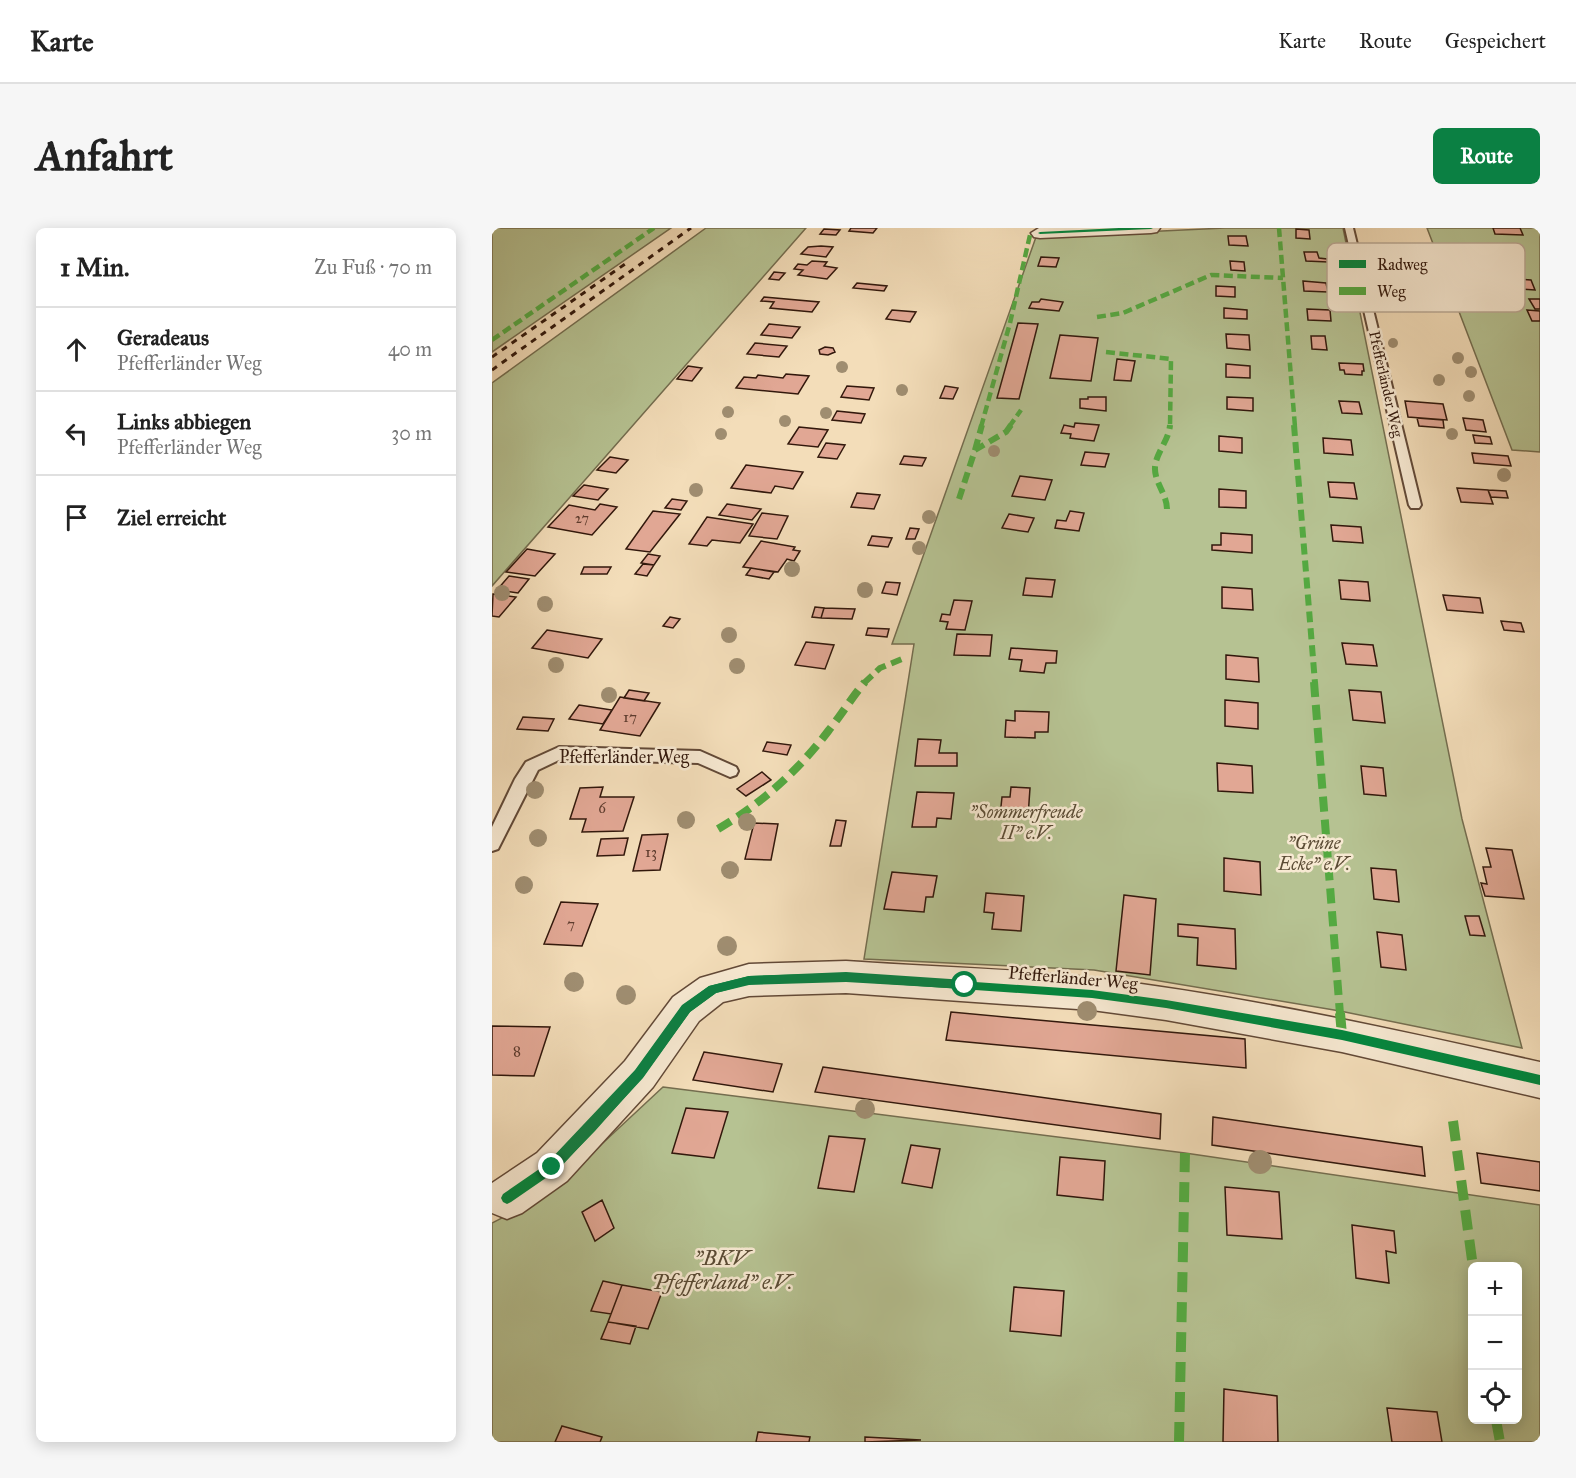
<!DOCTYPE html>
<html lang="de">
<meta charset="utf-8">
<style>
body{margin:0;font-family:"IM FELL Great Primer",serif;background:#f6f6f6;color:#222}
.controls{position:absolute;right:18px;bottom:18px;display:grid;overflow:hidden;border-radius:9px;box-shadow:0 3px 15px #0003}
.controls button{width:54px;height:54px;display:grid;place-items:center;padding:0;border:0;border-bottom:2px solid #e0e0e0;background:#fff;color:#222;font:30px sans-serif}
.stop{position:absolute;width:18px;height:18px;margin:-14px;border:4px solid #0b8043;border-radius:50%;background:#fff}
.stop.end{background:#0b8043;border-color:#fff;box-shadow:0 2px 6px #0008}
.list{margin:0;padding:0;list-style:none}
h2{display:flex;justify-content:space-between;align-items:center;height:78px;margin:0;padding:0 24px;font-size:26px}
h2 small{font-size:20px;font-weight:400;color:#767676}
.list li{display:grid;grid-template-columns:39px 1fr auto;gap:18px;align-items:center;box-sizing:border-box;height:84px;padding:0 24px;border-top:2px solid #e0e0e0}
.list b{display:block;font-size:22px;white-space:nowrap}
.list p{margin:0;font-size:20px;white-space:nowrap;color:#767676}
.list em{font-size:20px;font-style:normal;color:#767676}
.icon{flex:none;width:33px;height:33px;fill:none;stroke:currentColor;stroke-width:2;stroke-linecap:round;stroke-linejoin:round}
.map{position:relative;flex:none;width:1048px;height:1214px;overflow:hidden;border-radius:9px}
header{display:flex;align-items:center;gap:36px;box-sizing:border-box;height:84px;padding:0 30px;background:#fff;border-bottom:2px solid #e0e0e0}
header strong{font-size:28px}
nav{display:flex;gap:33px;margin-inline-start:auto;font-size:21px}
.intro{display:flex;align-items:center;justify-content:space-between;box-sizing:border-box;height:144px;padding:0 36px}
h1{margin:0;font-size:42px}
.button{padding:15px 27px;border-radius:9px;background:#0b8043;color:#fff;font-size:21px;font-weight:700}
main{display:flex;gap:36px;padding:0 36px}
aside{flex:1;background:#fff;border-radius:9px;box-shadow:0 3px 15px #0003}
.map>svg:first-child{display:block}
</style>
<header>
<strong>Karte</strong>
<nav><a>Karte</a><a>Route</a><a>Gespeichert</a></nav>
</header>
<div class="intro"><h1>Anfahrt</h1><a class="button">Route</a></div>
<main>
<aside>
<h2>1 Min.<small>Zu Fuß · 70 m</small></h2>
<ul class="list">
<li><svg class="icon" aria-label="ahead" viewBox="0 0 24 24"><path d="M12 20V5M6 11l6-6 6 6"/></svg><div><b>Geradeaus</b><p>Pfefferländer Weg</p></div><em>40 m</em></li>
<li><svg class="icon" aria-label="left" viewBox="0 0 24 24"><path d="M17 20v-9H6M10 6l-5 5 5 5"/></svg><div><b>Links abbiegen</b><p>Pfefferländer Weg</p></div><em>30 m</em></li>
<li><svg class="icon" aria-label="arrive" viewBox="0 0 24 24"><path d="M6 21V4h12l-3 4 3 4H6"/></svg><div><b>Ziel erreicht</b></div></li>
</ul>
</aside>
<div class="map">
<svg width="1048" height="1214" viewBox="0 0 1048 1214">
<rect width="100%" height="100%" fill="#f3ddb9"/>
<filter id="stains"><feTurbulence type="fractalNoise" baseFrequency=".00333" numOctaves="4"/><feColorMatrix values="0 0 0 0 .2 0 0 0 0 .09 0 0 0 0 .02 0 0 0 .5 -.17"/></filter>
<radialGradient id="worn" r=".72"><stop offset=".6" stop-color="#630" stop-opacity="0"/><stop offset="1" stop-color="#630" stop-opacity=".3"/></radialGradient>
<path fill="#b6c292" stroke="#746d4f" stroke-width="1.5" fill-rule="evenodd" d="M 0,0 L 179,0 L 0,124 Z
M 214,0 L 314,0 L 0,358 L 0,155 Z
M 733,0 L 851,0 L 970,591 L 1030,820 L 848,783 L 602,742 L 372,731 L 422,416 L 400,416 L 544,9 Z
M 935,0 L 1048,0 L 1048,224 L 1020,222 Z
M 171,859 L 693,925 L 1048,977 L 1048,1214 L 0,1214 L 0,995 L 33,978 L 98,927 ZM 981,1038 L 1026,1038 L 1026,1192 L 981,1192 Z"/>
<path fill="#e1a794" stroke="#32180c" stroke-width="1.5" d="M 359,0 L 385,0 L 381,5 L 357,3 Z
M 1001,0 L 1028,0 L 1031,7 L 1003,6 Z
M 332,1 L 348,2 L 344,7 L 328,6 Z
M 804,1 L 817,2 L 818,11 L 804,10 Z
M 736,8 L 754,8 L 756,18 L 737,17 Z
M 329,18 L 341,19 L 334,29 L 309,26 L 316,19 Z
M 812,24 L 825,24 L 827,30 L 835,31 L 836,34 L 814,33 Z
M 549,29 L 567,30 L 564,39 L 546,38 Z
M 320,33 L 335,34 L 332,38 L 345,40 L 335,51 L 306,47 L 311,42 L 302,41 L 306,36 L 315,37 Z
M 738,33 L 752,34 L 753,43 L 739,42 Z
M 282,44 L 293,45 L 287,52 L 277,51 Z
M 1026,51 L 1039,52 L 1043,62 L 1030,61 Z
M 811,53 L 834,55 L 836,64 L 812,63 Z
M 365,55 L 395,58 L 392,63 L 361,60 Z
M 724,58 L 743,59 L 743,69 L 724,68 Z
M 272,69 L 327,74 L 320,84 L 278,80 L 282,74 L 269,73 Z
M 549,71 L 571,74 L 567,83 L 537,80 L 540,74 L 547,74 Z
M 1037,71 L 1048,71 L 1048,81 L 1043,81 Z
M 732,80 L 755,82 L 755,91 L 732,90 Z
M 815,81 L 838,82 L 839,93 L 816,92 Z
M 400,82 L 424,84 L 418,94 L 394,91 Z
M 1035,82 L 1048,83 L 1048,93 L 1040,93 Z
M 526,95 L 546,96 L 527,171 L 505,170 Z
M 277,96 L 308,99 L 300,110 L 269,107 Z
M 734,106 L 757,107 L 758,122 L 735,120 Z
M 568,107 L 606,110 L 599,153 L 558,150 Z
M 819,108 L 833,108 L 835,122 L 820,121 Z
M 263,115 L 295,118 L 287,129 L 255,126 Z
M 333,119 L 341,120 L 343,124 L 336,127 L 328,126 L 327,122 Z
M 625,131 L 643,133 L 639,153 L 622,152 Z
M 847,135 L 871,136 L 872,143 L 870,143 L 870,147 L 853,146 L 852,142 L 848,142 Z
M 734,136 L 758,138 L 758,150 L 734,149 Z
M 196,138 L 210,140 L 200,153 L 185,151 Z
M 294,146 L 317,148 L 306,166 L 244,160 L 252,149 L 264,150 L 266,147 L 291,150 Z
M 355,158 L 382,160 L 377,172 L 349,169 Z
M 453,158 L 466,160 L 461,171 L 448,170 Z
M 596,169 L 614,169 L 614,183 L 588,180 L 588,171 L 596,171 Z
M 735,169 L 761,170 L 761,183 L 735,181 Z
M 847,173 L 867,174 L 870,186 L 850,185 Z
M 913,173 L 951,176 L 955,192 L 916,189 Z
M 345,183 L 373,186 L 369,195 L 340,192 Z
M 925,190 L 951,192 L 952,200 L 927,198 Z
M 971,190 L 991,192 L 994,204 L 974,202 Z
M 583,195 L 607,197 L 602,213 L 578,210 L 579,206 L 569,205 L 572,197 L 582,199 Z
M 307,199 L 336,202 L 326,219 L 296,216 Z
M 981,207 L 998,209 L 1000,216 L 983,215 Z
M 727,208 L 750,210 L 750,225 L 727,223 Z
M 831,210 L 859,212 L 861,227 L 832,225 Z
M 334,215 L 353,217 L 345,231 L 326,229 Z
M 593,224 L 617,226 L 613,239 L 589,237 Z
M 980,225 L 1016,228 L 1019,238 L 982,235 Z
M 412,228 L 434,230 L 430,238 L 408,236 Z
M 118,229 L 136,232 L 124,245 L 105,242 Z
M 254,237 L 311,244 L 301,261 L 283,258 L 279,265 L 239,260 Z
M 528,248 L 560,252 L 553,272 L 520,268 Z
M 836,254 L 862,255 L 865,271 L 838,269 Z
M 92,257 L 116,261 L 106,272 L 81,268 Z
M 965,260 L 996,262 L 1001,276 L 969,274 Z
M 727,261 L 754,263 L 754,280 L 727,279 Z
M 996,262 L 1014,263 L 1016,270 L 999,269 Z
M 365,265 L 388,267 L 382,281 L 359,279 Z
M 180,271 L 195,273 L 189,282 L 173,280 Z
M 108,276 L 125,279 L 100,307 L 56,299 L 77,277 L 103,282 Z
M 235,276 L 269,281 L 260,292 L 227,287 Z
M 161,283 L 188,286 L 158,324 L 134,321 Z
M 578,283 L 592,285 L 587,303 L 563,300 L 565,292 L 574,293 Z
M 270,285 L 296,288 L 285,311 L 257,308 Z
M 517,286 L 542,290 L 536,304 L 510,300 Z
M 215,289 L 261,296 L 248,315 L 220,312 L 215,318 L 197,316 Z
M 839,297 L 869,299 L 871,315 L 841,313 Z
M 418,300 L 427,301 L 423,311 L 414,311 Z
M 729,305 L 760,307 L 760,325 L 720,322 L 720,317 L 729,317 Z
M 380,308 L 400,310 L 396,319 L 376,317 Z
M 269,313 L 303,319 L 301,322 L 308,323 L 302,333 L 295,331 L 286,344 L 251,339 Z
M 35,321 L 63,326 L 43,348 L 14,344 Z
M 156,326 L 168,328 L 162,337 L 149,335 Z
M 151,336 L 162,337 L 155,348 L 143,346 Z
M 92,339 L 119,339 L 115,346 L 89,346 Z
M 259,340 L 282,344 L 277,351 L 254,347 Z
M 17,348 L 37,351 L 26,365 L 5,362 Z
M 534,350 L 563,352 L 560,369 L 531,367 Z
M 847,352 L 876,354 L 878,373 L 849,371 Z
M 394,354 L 408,355 L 405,367 L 390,365 Z
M 730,359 L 760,361 L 761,382 L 730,380 Z
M 1,366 L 24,369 L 7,389 L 0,388 Z
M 951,367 L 988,370 L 991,385 L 955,382 Z
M 462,372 L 480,373 L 473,402 L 454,401 L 456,394 L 448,393 L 450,386 L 458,387 Z
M 323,379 L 332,380 L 329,390 L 320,389 Z
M 332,380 L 363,381 L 360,391 L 329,390 Z
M 178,389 L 188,391 L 181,400 L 171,398 Z
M 1009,393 L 1029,395 L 1032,404 L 1012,402 Z
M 376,400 L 397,401 L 395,409 L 374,407 Z
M 55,402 L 110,411 L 96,430 L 40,420 Z
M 465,406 L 500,407 L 498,428 L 462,427 Z
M 314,414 L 342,417 L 333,441 L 303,437 Z
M 850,415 L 881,417 L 885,438 L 854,436 Z
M 519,420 L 565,423 L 564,435 L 554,435 L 552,445 L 528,443 L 530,432 L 517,431 Z
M 734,427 L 766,430 L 767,454 L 734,451 Z
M 137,462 L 157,465 L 152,473 L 132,470 Z
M 857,462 L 889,464 L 893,495 L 861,492 Z
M 128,469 L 168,475 L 148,508 L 108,502 Z
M 733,472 L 766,475 L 766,501 L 733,498 Z
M 87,477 L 120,482 L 111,496 L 77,491 Z
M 523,483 L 557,484 L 556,504 L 543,504 L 543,510 L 513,509 L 514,492 L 523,493 Z
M 31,489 L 62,491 L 56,503 L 25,501 Z
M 426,511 L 449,512 L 447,525 L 465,525 L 465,538 L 423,538 Z
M 275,514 L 299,517 L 295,527 L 271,523 Z
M 725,535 L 760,538 L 761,565 L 726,563 Z
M 869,538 L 891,540 L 894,568 L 872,566 Z
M 270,544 L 279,552 L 254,568 L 245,561 Z
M 111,559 L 108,569 L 142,569 L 131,603 L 90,604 L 94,591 L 78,591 L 88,560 Z
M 519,559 L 538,560 L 536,589 L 508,588 L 510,569 L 518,569 Z
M 425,564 L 462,565 L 459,591 L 445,590 L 444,599 L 420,599 Z
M 344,592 L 354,593 L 349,618 L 338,618 Z
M 262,595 L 286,596 L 279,632 L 253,631 Z
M 176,606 L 168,642 L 141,643 L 150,607 Z
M 136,610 L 132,627 L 105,628 L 109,611 Z
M 994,620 L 1020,622 L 1032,671 L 993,668 L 989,655 L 995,656 L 991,639 L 999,639 Z
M 732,630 L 768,634 L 769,667 L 732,663 Z
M 879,640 L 904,642 L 907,674 L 882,671 Z
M 400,644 L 445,648 L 441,669 L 434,669 L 432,684 L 392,681 Z
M 494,665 L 532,668 L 529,703 L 500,701 L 502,685 L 492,684 Z
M 632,667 L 664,671 L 658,747 L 624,743 Z
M 69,674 L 106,676 L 90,718 L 52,716 Z
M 973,688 L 987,688 L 993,708 L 978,707 Z
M 686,696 L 743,701 L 744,741 L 705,737 L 706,710 L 686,708 Z
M 885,704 L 910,707 L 914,742 L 889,739 Z
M 459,784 L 753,811 L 754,840 L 454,812 Z
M 0,798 L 58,799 L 42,848 L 0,847 Z
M 212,824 L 290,836 L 281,864 L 201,852 Z
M 331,839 L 669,886 L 668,911 L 323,864 Z
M 194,880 L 236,884 L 222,930 L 180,925 Z
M 721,889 L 930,919 L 933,948 L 720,917 Z
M 337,908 L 373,911 L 362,964 L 326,960 Z
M 419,917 L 448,921 L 440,960 L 410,955 Z
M 985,925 L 1048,934 L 1048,963 L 989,955 Z
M 568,929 L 613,933 L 611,972 L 565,967 Z
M 733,959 L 787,964 L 790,1011 L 735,1007 Z
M 110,972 L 122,1000 L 103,1013 L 90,984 Z
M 860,997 L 902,1003 L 904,1025 L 894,1023 L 897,1055 L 864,1050 Z
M 111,1053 L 130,1057 L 119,1086 L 99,1083 Z
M 130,1057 L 170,1064 L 156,1101 L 116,1094 Z
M 522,1059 L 572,1063 L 569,1108 L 518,1103 Z
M 116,1094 L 144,1098 L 138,1116 L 109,1111 Z
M 732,1161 L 785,1168 L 786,1214 L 731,1214 Z
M 895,1180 L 945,1184 L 950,1214 L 900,1214 Z
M 70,1198 L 110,1209 L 108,1214 L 63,1214 Z
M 266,1204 L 318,1209 L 317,1214 L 264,1214 Z
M 373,1209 L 429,1212 L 373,1214 Z"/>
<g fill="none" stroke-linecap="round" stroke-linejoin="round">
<g stroke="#624937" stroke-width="4">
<path id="lane" d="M 853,0 L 861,0 L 929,277 L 927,280 L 919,280 L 917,277 Z
M 67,519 L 208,523 L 244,539 L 246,543 L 244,547 L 238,549 L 206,535 L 69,531 L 46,542 L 6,621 L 0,623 L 0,599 L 23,551 L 34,534 Z"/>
</g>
<g stroke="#624937" stroke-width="3">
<path id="street" d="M 547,0 L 668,0 L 665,4 L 659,5 L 548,10 L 542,9 L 539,5 Z
M 354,733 C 437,739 521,740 603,750 C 753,768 900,801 1048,834 L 1048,870 L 850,824 L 674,792 L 600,782 L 354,765 L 257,768 L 231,774 L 207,793 L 161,859 L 75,953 L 30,985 L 15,991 L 0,985 L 0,955 L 45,925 L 133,833 L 181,769 L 208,750 L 257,736 Z"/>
</g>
<use href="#lane" fill="#f7e9d2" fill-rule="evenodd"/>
<use href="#street" fill="#f7e9d2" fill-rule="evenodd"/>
<path stroke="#32180c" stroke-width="3" stroke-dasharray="6 6" stroke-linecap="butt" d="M 0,129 L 133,36
M 0,142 L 199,0"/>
<path stroke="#54a941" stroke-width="4.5" stroke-dasharray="9 4.5" stroke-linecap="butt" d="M 787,0 L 803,199
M 605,89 L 631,85 L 719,47 L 791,50
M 0,112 L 162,0
M 614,124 L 679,131 L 678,199
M 489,199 L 518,95 L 538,7
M 517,199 L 529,182"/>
<path stroke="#54a941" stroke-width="6" stroke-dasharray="11 6" stroke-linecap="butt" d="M 802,197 L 823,455
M 483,222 L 490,197
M 467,271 L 483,222 L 514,204 L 519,197
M 675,281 C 675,266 662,254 663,239 C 664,225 677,212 678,197
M 372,455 L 388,440 L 410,431"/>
<path stroke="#54a941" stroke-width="8" stroke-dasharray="15 8" stroke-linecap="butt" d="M 822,454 L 848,786
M 226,601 C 269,576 307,542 337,502 C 350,486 360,469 373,454"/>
<path stroke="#54a941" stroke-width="10" stroke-dasharray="20 10" stroke-linecap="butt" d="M 848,785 L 850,807
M 961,893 L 981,1039
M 1004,1192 L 1008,1214
M 687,1214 L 693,925"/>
<g stroke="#f7e9d2" stroke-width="4">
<path id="cycleway" d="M 627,0 L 661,0 L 659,1 L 548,6 L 546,5 L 548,4 Z
M 354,745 L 600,762 L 674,772 L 850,802 L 1048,847 L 1048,857 L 850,812 L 674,780 L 600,770 L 354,753 L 257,756 L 224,765 L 198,784 L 151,849 L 103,903 L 64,943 L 19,974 L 15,976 L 11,974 L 9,970 L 11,966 L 56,935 L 95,895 L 143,843 L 190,778 L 217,758 L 257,748 Z"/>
</g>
<use href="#cycleway" fill="#00873e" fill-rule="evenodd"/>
</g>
<g fill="#9f8d70">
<circle cx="901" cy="115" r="5"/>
<circle cx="966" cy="130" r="6"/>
<circle cx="350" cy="139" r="6"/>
<circle cx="979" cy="144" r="6"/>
<circle cx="947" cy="152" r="6"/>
<circle cx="410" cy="162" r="6"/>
<circle cx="977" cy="168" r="6"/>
<circle cx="236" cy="184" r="6"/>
<circle cx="334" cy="185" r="6"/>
<circle cx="293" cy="193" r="6"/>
<circle cx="229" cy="206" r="6"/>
<circle cx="960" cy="206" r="6"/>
<circle cx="502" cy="223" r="6"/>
<circle cx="1012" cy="247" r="7"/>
<circle cx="204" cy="262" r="7"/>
<circle cx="437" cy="289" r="7"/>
<circle cx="427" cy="320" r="7"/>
<circle cx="300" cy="341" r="8"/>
<circle cx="373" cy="362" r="8"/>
<circle cx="10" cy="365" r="8"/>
<circle cx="53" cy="376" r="8"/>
<circle cx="237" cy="407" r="8"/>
<circle cx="64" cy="437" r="8"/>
<circle cx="245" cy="438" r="8"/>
<circle cx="117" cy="467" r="8"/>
<circle cx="43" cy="562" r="9"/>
<circle cx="194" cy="592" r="9"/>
<circle cx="255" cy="594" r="9"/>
<circle cx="46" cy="610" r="9"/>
<circle cx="238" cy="642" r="9"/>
<circle cx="32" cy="657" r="9"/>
<circle cx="235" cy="718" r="10"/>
<circle cx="82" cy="754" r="10"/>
<circle cx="134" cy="767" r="10"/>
<circle cx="595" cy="783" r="10"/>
<circle cx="373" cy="881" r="10"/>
<circle cx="768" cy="934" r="12"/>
</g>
<path fill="#0b8043" d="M 354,744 L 473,752 L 479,757 L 473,761 L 354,754 L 257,757 L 224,765 L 198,784 L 151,850 L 65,943 L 56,943 L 56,934 L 143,842 L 190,777 L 217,758 L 257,748 Z"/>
<g text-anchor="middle" stroke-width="5" stroke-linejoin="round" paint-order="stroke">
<g font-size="14" fill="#5e3c2e">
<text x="90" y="295">27</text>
</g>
<g font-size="15" fill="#32180c" stroke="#f7e9d2">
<text transform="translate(894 156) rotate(77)" y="5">Pfefferländer Weg</text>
</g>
<g font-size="15" fill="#5e3c2e">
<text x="138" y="494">17</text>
<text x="110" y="585">6</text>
<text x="159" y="629">13</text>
<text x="79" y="701">7</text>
<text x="25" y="828">8</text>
</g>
<g font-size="18" fill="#32180c" stroke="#f7e9d2">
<text x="132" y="535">Pfefferländer Weg</text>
<text transform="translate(581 750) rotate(5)" y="6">Pfefferländer Weg</text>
</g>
<g font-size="18" font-style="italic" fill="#5a4b34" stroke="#f7e9d2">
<text x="534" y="590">"Sommerfreude<tspan x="534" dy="21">II" e.V.</tspan></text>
<text x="822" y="621">"Grüne<tspan x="822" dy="21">Ecke" e.V.</tspan></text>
</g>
<g font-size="21" font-style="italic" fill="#5a4b34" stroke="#f7e9d2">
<text x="230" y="1037">"BKV<tspan x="230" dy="24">Pfefferland" e.V.</tspan></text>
</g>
</g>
<rect x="835" y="15" width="198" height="69" rx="9" fill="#f7e9d2" stroke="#bcaa97" stroke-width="1.5"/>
<rect x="847" y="32" width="27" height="8" fill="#00873e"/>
<rect x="847" y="59" width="27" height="8" fill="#54a941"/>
<g font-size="16" fill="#32180c">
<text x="885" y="42">Radweg</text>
<text x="885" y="69">Weg</text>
</g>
<rect width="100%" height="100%" filter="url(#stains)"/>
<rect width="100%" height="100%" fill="url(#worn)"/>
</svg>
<div class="controls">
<button>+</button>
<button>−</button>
<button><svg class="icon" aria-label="locate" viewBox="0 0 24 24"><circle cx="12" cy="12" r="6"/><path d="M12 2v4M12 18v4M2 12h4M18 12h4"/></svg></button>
</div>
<div class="stop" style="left:473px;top:757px"></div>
<div class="stop end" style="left:60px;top:939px"></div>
</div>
</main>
